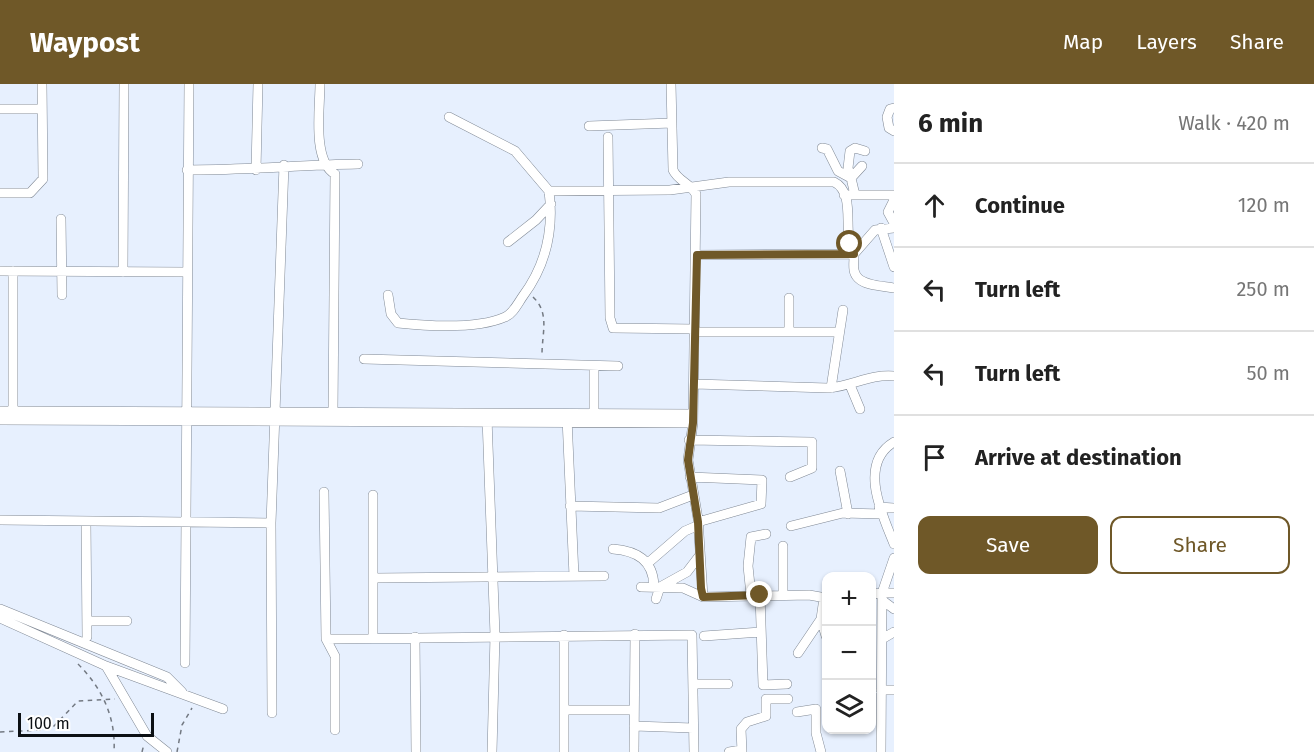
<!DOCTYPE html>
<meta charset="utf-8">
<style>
body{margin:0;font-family:"Fira Sans",sans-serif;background:#f6f6f6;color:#222}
.controls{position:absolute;right:18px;bottom:18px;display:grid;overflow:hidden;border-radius:12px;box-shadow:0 2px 4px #0004}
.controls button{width:54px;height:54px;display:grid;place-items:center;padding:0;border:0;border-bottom:2px solid #e0e0e0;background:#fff;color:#222;font:30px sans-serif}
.scale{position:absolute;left:18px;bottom:15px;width:136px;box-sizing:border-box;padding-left:6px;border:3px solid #0c1014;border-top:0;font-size:16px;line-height:21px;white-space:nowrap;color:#0c1014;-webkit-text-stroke:4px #fff;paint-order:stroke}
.stop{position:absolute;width:18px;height:18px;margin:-14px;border:4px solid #6f5828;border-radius:50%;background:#fff}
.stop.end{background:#6f5828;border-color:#fff;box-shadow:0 2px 6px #0008}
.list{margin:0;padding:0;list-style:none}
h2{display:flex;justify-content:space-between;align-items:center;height:78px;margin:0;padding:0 24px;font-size:26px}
h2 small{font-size:20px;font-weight:400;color:#767676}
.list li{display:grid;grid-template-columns:39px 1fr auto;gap:18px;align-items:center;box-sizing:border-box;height:84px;padding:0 24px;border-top:2px solid #e0e0e0}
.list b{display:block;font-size:22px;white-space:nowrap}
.list em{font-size:20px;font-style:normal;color:#767676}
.actions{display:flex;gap:12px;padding:18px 24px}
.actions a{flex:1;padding:14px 0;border:2px solid #6f5828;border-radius:12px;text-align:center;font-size:21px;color:#6f5828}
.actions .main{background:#6f5828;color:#fff}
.icon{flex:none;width:33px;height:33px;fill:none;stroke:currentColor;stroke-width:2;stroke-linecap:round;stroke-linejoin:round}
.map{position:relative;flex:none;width:894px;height:668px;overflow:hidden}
header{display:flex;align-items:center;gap:36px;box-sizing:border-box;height:84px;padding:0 30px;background:#6f5828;color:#fff}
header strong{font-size:28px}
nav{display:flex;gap:33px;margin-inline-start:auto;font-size:21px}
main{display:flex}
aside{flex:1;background:#fff}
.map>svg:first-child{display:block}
</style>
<header>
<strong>Waypost</strong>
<nav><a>Map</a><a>Layers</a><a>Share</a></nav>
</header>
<main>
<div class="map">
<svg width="894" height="668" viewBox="0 0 894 668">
<rect width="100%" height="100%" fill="#e7f0fe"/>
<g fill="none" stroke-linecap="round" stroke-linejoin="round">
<g stroke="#808995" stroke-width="10">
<path id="minor" d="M 320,0 C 320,24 312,77 335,90 L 333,328
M 894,24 L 890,25 L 887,33 L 889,44 L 894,47
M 0,25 L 42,25
M 449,33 L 515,67 L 549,107 L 670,106 L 729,98 L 834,98 C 853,107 846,137 849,154 C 850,160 854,166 854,172 C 854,180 852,188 858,194 C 866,202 883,202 894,204
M 589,42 L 672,39
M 608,53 L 610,234 L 613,244 L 695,245
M 822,64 L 827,65 L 838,87 L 851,94
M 187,86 C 245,86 301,81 358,80
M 256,86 L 258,0
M 851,94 L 848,84 L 850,67 L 855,64 L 865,67
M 0,109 L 30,109 L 43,95 L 42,0
M 844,111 L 894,111
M 855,111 L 851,94 L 862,82
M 894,116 L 888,128 L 894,139
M 61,135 L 62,211
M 881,144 L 894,183
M 508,158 L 536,136 L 551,120
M 697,171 L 854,170 L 875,146 L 894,144
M 0,187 L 186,188
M 13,187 L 13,326
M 123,188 L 124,0
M 388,211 L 391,230 L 398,239 C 427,242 478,245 505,233 C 513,230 518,219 523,212 C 546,181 554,146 549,107
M 789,214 L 789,248
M 695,248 L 838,248
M 364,275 L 618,282
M 594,282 L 594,329
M 694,300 L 828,304 C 853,302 869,290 894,292
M 850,301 L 860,325
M 831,304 L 843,226
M 0,327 L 693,330
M 487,334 L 495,551 L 492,668
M 567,334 L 574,492
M 0,336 L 693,339 L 696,110 C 690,99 678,97 673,86 L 671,0
M 693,339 L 688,376 L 698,435 L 703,513
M 689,356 L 812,358 L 812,384 L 790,393
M 894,358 C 857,380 883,432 894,460
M 840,387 L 848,430
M 690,393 L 762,396 L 761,420 L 698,438
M 324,408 L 326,555 L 692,551 L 694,668
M 570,422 L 659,424 L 693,411
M 879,423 L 894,424
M 0,436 L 271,439
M 86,437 L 87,553
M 791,442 L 843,429 L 882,430
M 783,462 L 783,511
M 613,465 C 637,467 653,476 654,502
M 648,479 L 685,447 L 699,441
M 374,494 L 604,492
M 641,503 L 683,504 L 703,513 L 809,511 L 826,514
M 872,510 L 882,509 L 894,474
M 751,511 L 748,482 L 751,453 L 766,450
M 760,511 L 763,601 L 787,600
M 656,515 L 660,503 L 687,488 L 700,471
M 882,516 L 894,525
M 0,525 L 167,593 L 182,608
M 0,534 L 106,582
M 821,535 L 826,552
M 87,537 L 127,537
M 564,551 L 564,668
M 704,552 L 761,548
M 373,553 L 373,411
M 415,553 L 416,668
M 326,555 L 335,572 L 335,646
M 882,555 L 894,548
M 798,569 L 821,535 L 824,514
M 185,579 L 189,0
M 693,600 L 728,600
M 881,606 L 894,606
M 565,626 L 634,626
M 797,628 L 816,625 L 816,649 L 821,668
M 272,629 L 271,439 L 284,81
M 634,642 L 693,644
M 167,668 L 147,652 L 106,582 L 223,625
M 634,668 L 635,550
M 729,668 L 741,666
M 742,668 L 741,645 L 747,638 L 766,632 L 766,615 L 788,615
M 881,668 L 882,509 L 894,509"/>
</g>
<path stroke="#737982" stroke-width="1.5" stroke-dasharray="4.5 4.5" stroke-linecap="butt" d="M 533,213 C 550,229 542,249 542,270
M 78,580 C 102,604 116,633 114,668
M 0,648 L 40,646 L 54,642 L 78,617 L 115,615
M 142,668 L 144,660
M 177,668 L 182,641 L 192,624"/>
<use href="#minor" stroke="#fff" stroke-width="9"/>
</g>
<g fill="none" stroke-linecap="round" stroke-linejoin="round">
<path stroke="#6f5828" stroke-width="8" d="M 760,511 L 703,513 L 701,504 L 698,438 L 688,376 L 693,339 L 697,171 L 854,170 L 850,160"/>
</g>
</svg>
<div class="controls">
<button>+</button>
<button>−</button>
<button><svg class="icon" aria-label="layers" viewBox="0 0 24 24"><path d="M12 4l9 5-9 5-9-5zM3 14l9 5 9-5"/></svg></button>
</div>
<div class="scale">100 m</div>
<div class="stop" style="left:850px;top:160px"></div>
<div class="stop end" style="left:760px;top:511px"></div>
</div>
<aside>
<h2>6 min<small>Walk · 420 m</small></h2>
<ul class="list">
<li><svg class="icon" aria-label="ahead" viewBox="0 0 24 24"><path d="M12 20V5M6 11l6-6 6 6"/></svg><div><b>Continue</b></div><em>120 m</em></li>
<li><svg class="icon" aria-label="left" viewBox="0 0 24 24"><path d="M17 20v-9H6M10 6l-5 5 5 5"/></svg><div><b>Turn left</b></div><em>250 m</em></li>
<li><svg class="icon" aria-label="left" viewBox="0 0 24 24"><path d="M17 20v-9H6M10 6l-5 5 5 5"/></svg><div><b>Turn left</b></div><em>50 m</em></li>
<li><svg class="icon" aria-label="arrive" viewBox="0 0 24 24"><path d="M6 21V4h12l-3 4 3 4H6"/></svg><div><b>Arrive at destination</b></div></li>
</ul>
<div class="actions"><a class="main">Save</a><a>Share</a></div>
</aside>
</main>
